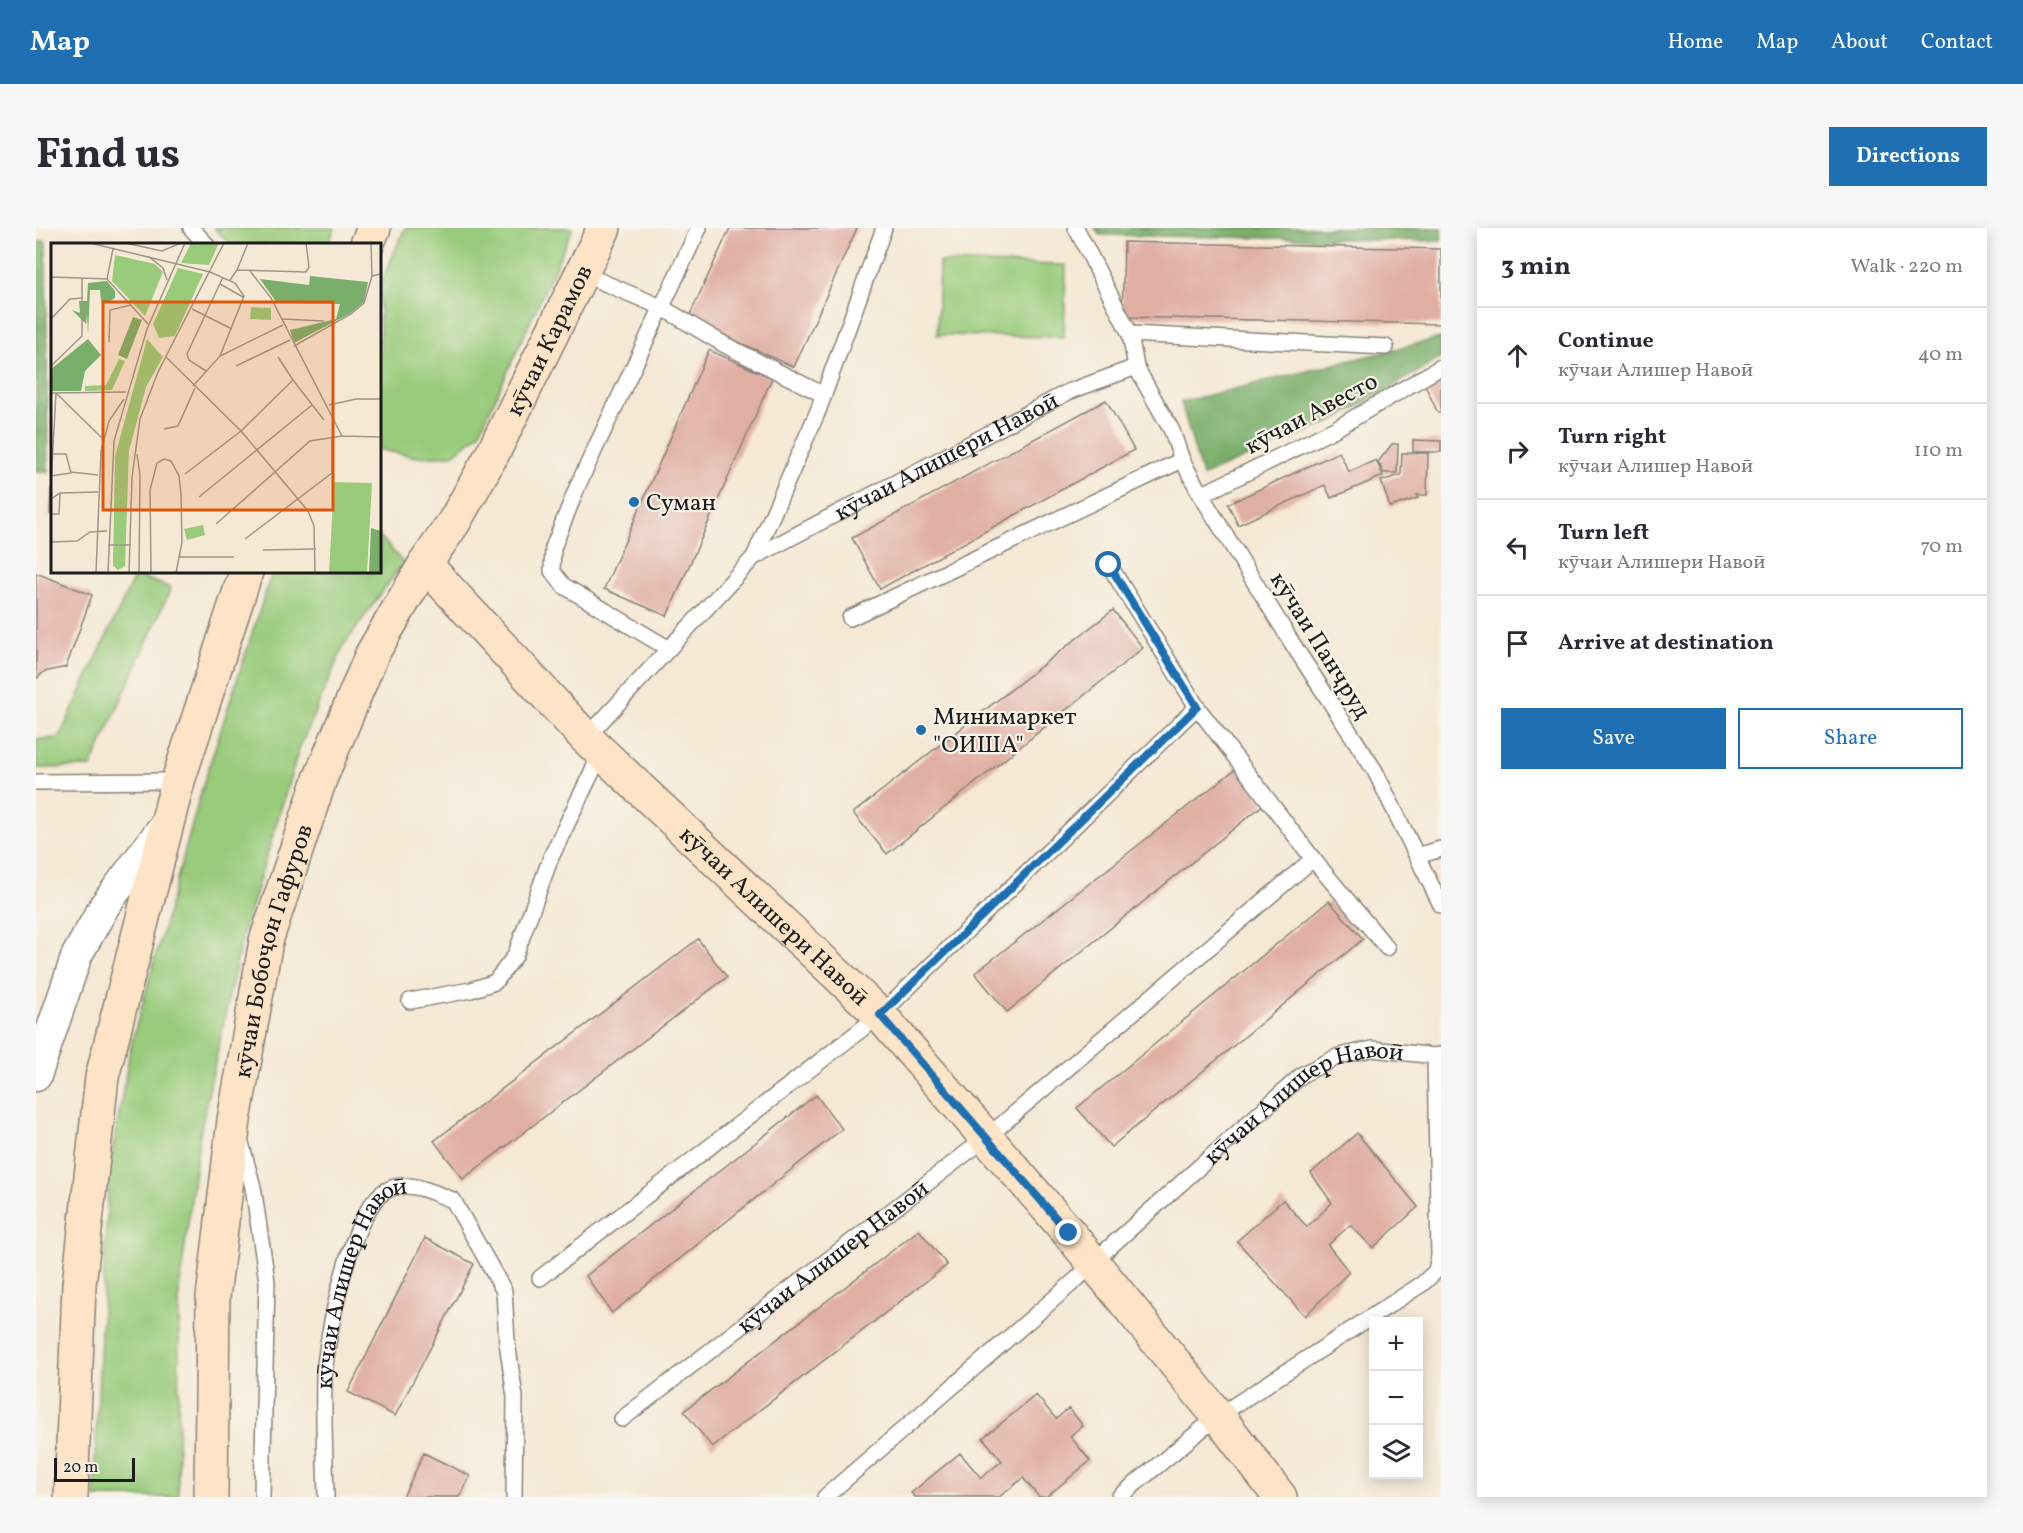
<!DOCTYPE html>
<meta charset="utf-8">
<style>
body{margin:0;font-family:Vollkorn,serif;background:#f7f7f7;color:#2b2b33}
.controls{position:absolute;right:18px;bottom:18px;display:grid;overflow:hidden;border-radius:0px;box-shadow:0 3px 15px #0003}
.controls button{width:54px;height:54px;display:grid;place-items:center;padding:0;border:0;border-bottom:2px solid #e1e1e2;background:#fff;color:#2b2b33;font:30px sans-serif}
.scale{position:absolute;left:18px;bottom:15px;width:81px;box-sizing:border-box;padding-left:6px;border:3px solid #1c1c1c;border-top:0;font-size:16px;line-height:21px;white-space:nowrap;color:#1c1c1c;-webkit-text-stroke:4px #f7f3e8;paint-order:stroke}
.stop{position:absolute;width:18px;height:18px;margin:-14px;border:4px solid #1f6fb2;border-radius:50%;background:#fff}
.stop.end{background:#1f6fb2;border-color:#fff;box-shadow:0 2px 6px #0008}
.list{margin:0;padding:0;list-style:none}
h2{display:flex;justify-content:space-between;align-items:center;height:78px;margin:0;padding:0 24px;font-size:26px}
h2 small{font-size:20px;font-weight:400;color:#7c7c81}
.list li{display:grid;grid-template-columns:39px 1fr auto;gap:18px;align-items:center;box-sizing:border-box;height:96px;padding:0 24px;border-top:2px solid #e1e1e2}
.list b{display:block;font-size:22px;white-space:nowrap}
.list p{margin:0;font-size:20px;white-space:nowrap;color:#7c7c81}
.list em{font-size:20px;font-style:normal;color:#7c7c81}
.actions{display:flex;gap:12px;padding:18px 24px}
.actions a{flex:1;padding:14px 0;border:2px solid #1f6fb2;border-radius:0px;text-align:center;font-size:21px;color:#1f6fb2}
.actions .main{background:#1f6fb2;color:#fff}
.icon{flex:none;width:33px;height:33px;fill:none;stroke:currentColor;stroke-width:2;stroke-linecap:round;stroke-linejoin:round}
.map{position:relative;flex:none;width:1405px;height:1269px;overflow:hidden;border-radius:0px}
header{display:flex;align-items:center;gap:36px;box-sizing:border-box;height:84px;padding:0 30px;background:#1f6fb2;color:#fff}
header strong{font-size:28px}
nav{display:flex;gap:33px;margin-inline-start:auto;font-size:21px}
.intro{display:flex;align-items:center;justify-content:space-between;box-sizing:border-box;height:144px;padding:0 36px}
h1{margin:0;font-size:42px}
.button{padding:15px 27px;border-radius:0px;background:#1f6fb2;color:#fff;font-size:21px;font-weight:700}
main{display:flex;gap:36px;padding:0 36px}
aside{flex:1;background:#fff;border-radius:0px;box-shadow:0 3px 15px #0003}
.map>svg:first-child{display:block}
</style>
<header>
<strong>Map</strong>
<nav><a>Home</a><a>Map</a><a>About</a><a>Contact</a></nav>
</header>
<div class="intro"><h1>Find us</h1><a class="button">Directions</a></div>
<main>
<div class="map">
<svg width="1405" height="1269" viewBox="0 0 1405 1269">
<rect width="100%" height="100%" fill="#f7f3e8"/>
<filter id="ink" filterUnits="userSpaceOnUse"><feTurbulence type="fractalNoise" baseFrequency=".0167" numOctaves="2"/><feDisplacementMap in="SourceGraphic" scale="12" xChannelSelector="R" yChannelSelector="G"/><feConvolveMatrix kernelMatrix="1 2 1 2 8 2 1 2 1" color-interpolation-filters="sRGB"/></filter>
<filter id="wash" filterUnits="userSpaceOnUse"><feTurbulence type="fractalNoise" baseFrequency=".008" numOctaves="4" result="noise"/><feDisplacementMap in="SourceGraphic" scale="24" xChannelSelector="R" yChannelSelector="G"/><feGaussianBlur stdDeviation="1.35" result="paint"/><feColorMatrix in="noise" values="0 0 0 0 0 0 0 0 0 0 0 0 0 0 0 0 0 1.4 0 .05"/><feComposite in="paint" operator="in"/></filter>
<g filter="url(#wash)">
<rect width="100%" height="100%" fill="#f5e8d4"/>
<path fill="#99cb7b" stroke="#5a744c" stroke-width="1.5" d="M 178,0 L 299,0 L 292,16 L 194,16 Z
M 369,0 L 537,0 L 443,206 L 416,227 L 381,229 L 344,222 L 344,57 Z
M 903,34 L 1030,37 L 1028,109 L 901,107 Z
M 344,308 L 367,335 L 308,417 L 263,521 L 206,709 L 163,910 L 143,1063 L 142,1269 L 59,1269 L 59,1231 L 73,943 L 95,817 L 168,554 L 236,344 L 344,344 Z
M 99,347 L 135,360 L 55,539 L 0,540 L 0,511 L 23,510 Z"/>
<path fill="#7aaf6b" stroke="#4b6644" stroke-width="1.5" d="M 1059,0 L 1405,0 L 1405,13 L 1064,7 Z
M 10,13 L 12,244 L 0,244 L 0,14 Z
M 1405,110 L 1405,130 L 1297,193 L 1166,248 L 1145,174 Z"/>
<g id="blocks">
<path fill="#e0afa4" d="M 694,0 L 821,0 L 758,139 L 652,91 Z
M 1088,14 L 1405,21 L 1405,96 L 1086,89 Z
M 673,122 L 736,150 L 631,388 L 568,361 Z
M 1405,147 L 1405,184 L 1402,185 L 1388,155 Z
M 1070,172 L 1098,222 L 844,361 L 816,310 Z
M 1377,212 L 1405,213 L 1405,224 L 1377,224 Z
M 1356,216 L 1362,216 L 1361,245 L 1348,245 L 1342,234 Z
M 1303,224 L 1313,244 L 1340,232 L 1347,248 L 1295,270 L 1289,257 L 1202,297 L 1192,276 Z
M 1366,225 L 1392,225 L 1391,267 L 1381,267 L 1382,270 L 1354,279 L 1345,253 L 1365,247 Z
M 15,261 L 16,262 L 16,286 L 14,286 Z
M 0,345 L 56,367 L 30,439 L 8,444 L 0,451 Z
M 1077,382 L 1107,420 L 851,626 L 817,585 Z
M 1202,539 L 1228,576 L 971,784 L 939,745 Z
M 1293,673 L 1327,711 L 1075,919 L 1041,880 Z
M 662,711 L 691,749 L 427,951 L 398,913 Z
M 780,867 L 806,901 L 576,1085 L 550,1048 Z
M 1321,905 L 1382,979 L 1337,1020 L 1314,997 L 1292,1017 L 1313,1044 L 1269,1088 L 1201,1013 L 1247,972 L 1271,999 L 1296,975 L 1275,945 Z
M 883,1002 L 911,1037 L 676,1219 L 648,1183 Z
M 389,1010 L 438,1036 L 359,1188 L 312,1164 Z
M 1000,1167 L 1020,1191 L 1033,1180 L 1047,1198 L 1034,1208 L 1054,1233 L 1010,1269 L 1003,1269 L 987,1250 L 963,1269 L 879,1269 L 875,1265 L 924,1225 L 945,1250 L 966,1233 L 947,1210 Z
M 388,1225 L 434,1248 L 423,1269 L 367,1269 Z"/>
</g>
</g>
<g filter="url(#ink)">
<use href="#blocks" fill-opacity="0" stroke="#888278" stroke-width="1.5"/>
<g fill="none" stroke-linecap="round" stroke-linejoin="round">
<g stroke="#888278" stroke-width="18">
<g id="lane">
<path d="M 155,0 L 170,16"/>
<path d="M 1040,0 L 1094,106 L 1100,139 L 1136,203 L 1146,232 L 1165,267 L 1256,415 L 1339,543 L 1405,677"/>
<path d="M 545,45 L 625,79 L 689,117 L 788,167"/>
<path d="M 1094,106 L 1350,119"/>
<path d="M 1165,267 L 1299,201 L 1405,139"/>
<path d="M 718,329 L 782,183 L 848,0"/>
<path d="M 814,390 L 1146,232"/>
<path d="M 633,421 L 528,358 L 516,343 L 517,320 L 542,257 L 663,0"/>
<path d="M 1161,479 L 1277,631 L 1351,720"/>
<path id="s1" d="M 550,510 L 718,329 L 1032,164 L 1100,139"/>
<path d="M 0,554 L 142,553"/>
<path d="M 1381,628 L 1405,621"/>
<path d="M 374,773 L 435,762 L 459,754 L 479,728 L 515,629 L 565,525"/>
<path d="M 205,915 L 217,959 L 231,1053 L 226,1269"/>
<path d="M 504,1050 L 844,787 L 1161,479 L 1073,337"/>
<path id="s2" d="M 586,1191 L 951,909 L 1277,631"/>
<path id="s3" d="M 290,1269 C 289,1229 287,1189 288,1149 C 290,1111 315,979 351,962 C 373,951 397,965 417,972 L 468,1063 L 471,1114 L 479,1169 L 478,1269"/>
<path id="s4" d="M 789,1269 L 1042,1050 L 1056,1035 L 1267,846 L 1303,828 L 1336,821 L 1399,828 L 1405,827"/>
<path d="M 1083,1269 L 1182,1188 L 1386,1056 L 1400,1043 L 1403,1028 L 1399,828"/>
</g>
</g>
<g stroke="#888278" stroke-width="33">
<path id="street" d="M 0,848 L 41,727 L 69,677 L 131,594"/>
</g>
<g stroke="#888278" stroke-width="36">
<g id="secondary">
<path d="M 331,16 L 338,0"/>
<path id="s5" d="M 389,336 L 550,510 L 844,787 L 1033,1005 L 1182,1188 L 1244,1269"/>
<path d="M 35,1269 L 43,1057 L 66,849 L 142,553 L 210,344"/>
<path id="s6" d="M 175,1269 L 177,1069 L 198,892 L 230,713 L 284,551 L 336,426 L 389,336 L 418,294 L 458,223 L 568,0"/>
</g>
</g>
<use href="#lane" stroke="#fff" stroke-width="15"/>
<use href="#street" stroke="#fff" stroke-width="30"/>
<use href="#secondary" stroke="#fee4c6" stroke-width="33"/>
</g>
</g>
<g fill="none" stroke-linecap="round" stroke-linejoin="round" filter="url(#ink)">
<path stroke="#1f6fb2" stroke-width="8" d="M 1033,1005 L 844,787 L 1161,479 L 1073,337"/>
</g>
<g fill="#1f6fb2" stroke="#f7f3e8" stroke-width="2">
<circle cx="598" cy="274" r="6"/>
<circle cx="885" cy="502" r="6"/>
</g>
<g text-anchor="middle" stroke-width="4.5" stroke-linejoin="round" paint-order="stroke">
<g font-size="24" fill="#1c1c1c" stroke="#f7f3e8">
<text dy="8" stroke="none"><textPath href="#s6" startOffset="1227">кӯчаи Карамов</textPath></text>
<text transform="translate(1275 185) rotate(-28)" y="8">кӯчаи Авесто</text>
<text dy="8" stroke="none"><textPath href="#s1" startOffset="464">кӯчаи Алишери Навоӣ</textPath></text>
<text transform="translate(1285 417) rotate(58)" y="8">кӯчаи Панҷруд</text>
<text dy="8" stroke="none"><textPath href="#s5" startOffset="496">кӯчаи Алишери Навоӣ</textPath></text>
<text dy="8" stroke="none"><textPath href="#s6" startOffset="552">кӯчаи Бобоҷон Гафуров</textPath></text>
<text dy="8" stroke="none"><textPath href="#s4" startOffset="627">кӯчаи Алишер Навоӣ</textPath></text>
<text dy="8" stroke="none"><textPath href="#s2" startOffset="266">кӯчаи Алишер Навоӣ</textPath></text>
<text dy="8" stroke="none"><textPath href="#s3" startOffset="225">кӯчаи Алишер Навоӣ</textPath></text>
</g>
<g font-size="24" fill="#1c1c1c" stroke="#f7f3e8" text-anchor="start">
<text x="610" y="282">Суман</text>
<text x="897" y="496">Минимаркет<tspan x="897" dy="28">"ОИША"</tspan></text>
</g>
</g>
<g transform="translate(15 15)">
<rect width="330" height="330" fill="#f5e8d4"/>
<path d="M 140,0 L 168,0 L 158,22 L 130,20 ZM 64,12 L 104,21 L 112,29 L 94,73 L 61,38 ZM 127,25 L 152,31 L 124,93 L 108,95 L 102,81 ZM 200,64 L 220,65 L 220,77 L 199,76 ZM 96,96 L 112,114 L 95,144 L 78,208 L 74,323 L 67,327 L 62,323 L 64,213 ZM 68,116 L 74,118 L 61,147 L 34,148 L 34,143 L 55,142 ZM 283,239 L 321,240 L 316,330 L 278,330 ZM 152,282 L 154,292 L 136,297 L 133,286 Z" fill="#99cb7b"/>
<path d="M 259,33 L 317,39 L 313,59 L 300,70 L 243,100 L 239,87 L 285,76 L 289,61 L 226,60 L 209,36 L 258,42 ZM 56,38 L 64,48 L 64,55 L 59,58 L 50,58 L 49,47 L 39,47 L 37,92 L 36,71 L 35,81 L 21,67 L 29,70 L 28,58 L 36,58 L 37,40 ZM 82,74 L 91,77 L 76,116 L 67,112 ZM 37,96 L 50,112 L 34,128 L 30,148 L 0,148 L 0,126 ZM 320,285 L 330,288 L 330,330 L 318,330 Z" fill="#7aaf6b"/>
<path fill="none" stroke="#9e968a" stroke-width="1.5" d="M 39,0 L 159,29 L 184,40 L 193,53 L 169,113M 74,0 L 111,8 L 130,0M 320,0 L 321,33 L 330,31M 97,13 L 112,25 L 116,37M 186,27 L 197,0M 199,28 L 220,55 L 291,193 L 330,194M 0,34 L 31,35M 56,36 L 62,6M 179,37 L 186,27 L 255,29 L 258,24 L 255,0M 169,41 L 192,54M 141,66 L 181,86M 0,76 L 19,56 L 32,55M 231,76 L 273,78M 58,99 L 59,67 L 80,62M 243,103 L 300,71 L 313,60 L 321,33M 115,114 L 190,188 L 257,268 L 263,283 L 264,330M 0,123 L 31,93 L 31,35 L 56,36 L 97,81M 185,123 L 239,97M 155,128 L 138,117 L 136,111 L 172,34M 242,137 L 273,177M 142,143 L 169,113 L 232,82M 0,150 L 75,149M 5,150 L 52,196M 278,162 L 305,156 L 330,156M 113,186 L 127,183 L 144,145M 86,211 L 89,232 L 88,330M 20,229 L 47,232M 134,231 L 190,188 L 242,137 L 227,114M 0,233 L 20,230 L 15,211 L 2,211M 0,241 L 5,150M 9,250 L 47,249M 148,254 L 261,162M 0,256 L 9,250 L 8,271 L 0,271M 165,281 L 259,198 L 291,193M 194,296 L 281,230 L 281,195M 0,299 L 26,298 L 39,289 L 56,288M 57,302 L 80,302M 212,307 L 265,306M 128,314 L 183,314M 45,330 L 50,208 L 58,178 L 73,156M 57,330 L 63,198 L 96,86 L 134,0M 78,330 L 81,234 L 89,176 L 107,129 L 173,0M 100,330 L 99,247 L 106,220 L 113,216 L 120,218 L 128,233 L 130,251 L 131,299 L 125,330"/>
<path fill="#de560d" fill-opacity="0.15" stroke="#de560d" stroke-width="3" d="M 52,59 L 282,59 L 282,267 L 52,267 Z"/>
<rect width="330" height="330" fill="none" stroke="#1c1c1c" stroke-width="3"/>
</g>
</svg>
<div class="controls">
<button>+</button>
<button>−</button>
<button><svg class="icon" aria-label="layers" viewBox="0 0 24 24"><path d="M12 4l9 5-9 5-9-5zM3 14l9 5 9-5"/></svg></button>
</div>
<div class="scale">20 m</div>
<div class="stop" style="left:1073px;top:337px"></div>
<div class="stop end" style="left:1033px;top:1005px"></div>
</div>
<aside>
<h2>3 min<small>Walk · 220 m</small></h2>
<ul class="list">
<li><svg class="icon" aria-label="ahead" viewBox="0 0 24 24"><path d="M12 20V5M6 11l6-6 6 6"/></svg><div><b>Continue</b><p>кӯчаи Алишер Навоӣ</p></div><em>40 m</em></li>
<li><svg class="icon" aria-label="right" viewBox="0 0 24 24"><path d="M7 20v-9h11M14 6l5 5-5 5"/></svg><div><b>Turn right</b><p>кӯчаи Алишер Навоӣ</p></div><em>110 m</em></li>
<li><svg class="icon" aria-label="left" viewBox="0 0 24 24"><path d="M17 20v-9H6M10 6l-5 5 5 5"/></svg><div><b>Turn left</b><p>кӯчаи Алишери Навоӣ</p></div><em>70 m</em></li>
<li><svg class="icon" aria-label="arrive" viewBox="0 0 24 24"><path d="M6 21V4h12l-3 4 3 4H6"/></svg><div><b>Arrive at destination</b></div></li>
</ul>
<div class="actions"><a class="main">Save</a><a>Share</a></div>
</aside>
</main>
